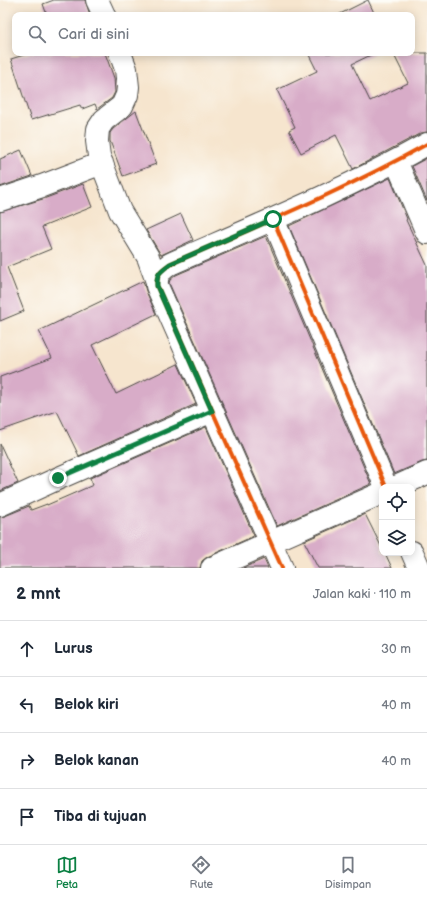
<!DOCTYPE html>
<html lang="id">
<meta charset="utf-8">
<style>
body{margin:0;font-family:"Balsamiq Sans",sans-serif;background:#f6f6f7;color:#1f2937}
.controls{position:absolute;right:12px;bottom:12px;display:grid;overflow:hidden;border-radius:8px;box-shadow:0 2px 10px #0003}
.controls button{width:36px;height:36px;display:grid;place-items:center;padding:0;border:0;border-bottom:1px solid #e0e1e3;background:#fff;color:#1f2937;font:20px sans-serif}
.stop{position:absolute;width:12px;height:12px;margin:-9px;border:3px solid #0b8043;border-radius:50%;background:#fff}
.stop.end{background:#0b8043;border-color:#fff;box-shadow:0 1px 4px #0008}
.list{margin:0;padding:0;list-style:none}
h2{display:flex;justify-content:space-between;align-items:center;height:52px;margin:0;padding:0 16px;font-size:17px}
h2 small{font-size:13px;font-weight:400;color:#747a83}
.list li{display:grid;grid-template-columns:26px 1fr auto;gap:12px;align-items:center;box-sizing:border-box;height:56px;padding:0 16px;border-top:1px solid #e0e1e3}
.list b{display:block;font-size:15px;white-space:nowrap}
.list em{font-size:13px;font-style:normal;color:#747a83}
.icon{flex:none;width:22px;height:22px;fill:none;stroke:currentColor;stroke-width:2;stroke-linecap:round;stroke-linejoin:round}
.map{position:relative;flex:none;width:427px;height:568px;overflow:hidden}
.search{position:absolute;background:#fff;box-shadow:0 2px 10px #0003;left:12px;right:12px;top:12px;height:44px;display:flex;align-items:center;gap:10px;box-sizing:border-box;padding:0 14px;border-radius:8px;color:#747a83;font-size:15px}
.sheet{height:276px;background:#fff}
nav{display:flex;justify-content:space-around;align-items:center;box-sizing:border-box;height:56px;border-top:1px solid #e0e1e3;background:#fff;font-size:11px;color:#747a83}
nav a{display:grid;justify-items:center;gap:2px}
nav .on{color:#0b8043}
.map>svg:first-child{display:block}
</style>
<div class="map">
<svg width="427" height="568" viewBox="0 0 427 568">
<rect width="100%" height="100%" fill="#fdfcf7"/>
<filter id="ink" filterUnits="userSpaceOnUse"><feTurbulence type="fractalNoise" baseFrequency=".025" numOctaves="2"/><feDisplacementMap in="SourceGraphic" scale="8" xChannelSelector="R" yChannelSelector="G"/><feConvolveMatrix kernelMatrix="1 2 1 2 8 2 1 2 1" color-interpolation-filters="sRGB"/></filter>
<filter id="wash" filterUnits="userSpaceOnUse"><feTurbulence type="fractalNoise" baseFrequency=".012" numOctaves="4" result="noise"/><feDisplacementMap in="SourceGraphic" scale="16" xChannelSelector="R" yChannelSelector="G"/><feGaussianBlur stdDeviation="0.9" result="paint"/><feColorMatrix in="noise" values="0 0 0 0 0 0 0 0 0 0 0 0 0 0 0 0 0 1.4 0 .05"/><feComposite in="paint" operator="in"/></filter>
<g filter="url(#wash)">
<rect width="100%" height="100%" fill="#f6e5ce"/>
<g id="blocks">
<path fill="#d8acc8" d="M 54,0 L 85,0 L 90,15 L 47,15 L 43,4 Z
M 368,0 L 375,15 L 338,15 Z
M 30,53 L 105,53 L 114,78 L 115,92 L 112,98 L 97,109 L 95,104 L 82,109 L 80,105 L 31,120 L 11,59 Z
M 308,53 L 375,53 L 352,64 L 370,101 L 408,83 L 393,53 L 427,53 L 427,132 L 421,133 L 353,169 L 336,135 L 301,153 L 289,130 L 295,127 L 277,90 L 317,71 Z
M 136,111 L 156,164 L 123,176 L 110,141 L 110,133 L 113,129 Z
M 21,150 L 32,176 L 0,187 L 0,159 Z
M 427,158 L 427,201 L 412,166 Z
M 390,178 L 407,219 L 406,220 L 427,265 L 427,461 L 422,462 L 394,474 L 289,226 Z
M 83,184 L 92,207 L 42,227 L 51,249 L 7,267 L 24,311 L 0,321 L 0,212 L 46,198 Z
M 181,214 L 193,240 L 161,255 L 146,230 Z
M 266,236 L 371,484 L 277,526 L 169,283 L 170,280 L 176,275 Z
M 143,281 L 146,291 L 156,314 L 92,345 L 116,394 L 178,364 L 196,404 L 79,456 L 57,411 L 0,431 L 0,377 L 52,358 L 39,331 Z
M 206,427 L 254,536 L 207,557 L 202,561 L 200,568 L 0,568 L 0,517 L 5,516 L 29,506 L 31,510 L 47,504 L 47,505 L 93,485 L 90,478 Z
M 0,444 L 18,483 L 0,491 Z
M 365,514 L 382,548 L 382,553 L 385,553 L 392,568 L 318,568 L 304,541 Z
M 264,559 L 268,568 L 243,568 Z"/>
</g>
</g>
<g filter="url(#ink)">
<use href="#blocks" fill-opacity="0" stroke="#494743" stroke-width="1"/>
<g fill="none" stroke-linecap="round" stroke-linejoin="round">
<g stroke="#494743" stroke-width="24">
<path id="minor" d="M 97,0 L 104,15
M 120,53 L 126,69 L 128,87 L 127,95 L 122,106 L 104,120 L 98,129 L 97,141 L 99,156 L 120,211 L 148,257 L 156,279
M 396,161 L 427,233
M 0,200 L 42,186 L 102,163
M 273,219 L 386,487
M 396,487 L 427,473
M 0,505 L 59,478 L 212,411
M 412,552 L 419,568
M 212,568 L 382,493
M 282,568 L 157,286 C 156,273 161,271 170,264 C 257,226 345,190 427,144"/>
</g>
<use href="#minor" stroke="#fff" stroke-width="22"/>
<g stroke="#fdfcf7" stroke-width="6">
<path id="cycleway" d="M 273,219 L 386,487
M 282,568 L 157,286 C 156,273 161,271 170,264 C 257,226 345,190 427,144"/>
</g>
<use href="#cycleway" stroke="#e8590c" stroke-width="4"/>
</g>
</g>
<g fill="none" stroke-linecap="round" stroke-linejoin="round" filter="url(#ink)">
<path stroke="#0b8043" stroke-width="5" d="M 58,478 L 212,411 L 157,286 C 156,273 161,271 170,264 L 273,219"/>
</g>
</svg>
<div class="controls">
<button><svg class="icon" aria-label="locate" viewBox="0 0 24 24"><circle cx="12" cy="12" r="6"/><path d="M12 2v4M12 18v4M2 12h4M18 12h4"/></svg></button>
<button><svg class="icon" aria-label="layers" viewBox="0 0 24 24"><path d="M12 4l9 5-9 5-9-5zM3 14l9 5 9-5"/></svg></button>
</div>
<div class="stop" style="left:273px;top:219px"></div>
<div class="stop end" style="left:58px;top:478px"></div>
<div class="search"><svg class="icon" aria-label="search" viewBox="0 0 24 24"><circle cx="10" cy="10" r="6"/><path d="M15 15l6 6"/></svg>Cari di sini</div>
</div>
<section class="sheet">
<h2>2 mnt<small>Jalan kaki · 110 m</small></h2>
<ul class="list">
<li><svg class="icon" aria-label="ahead" viewBox="0 0 24 24"><path d="M12 20V5M6 11l6-6 6 6"/></svg><div><b>Lurus</b></div><em>30 m</em></li>
<li><svg class="icon" aria-label="left" viewBox="0 0 24 24"><path d="M17 20v-9H6M10 6l-5 5 5 5"/></svg><div><b>Belok kiri</b></div><em>40 m</em></li>
<li><svg class="icon" aria-label="right" viewBox="0 0 24 24"><path d="M7 20v-9h11M14 6l5 5-5 5"/></svg><div><b>Belok kanan</b></div><em>40 m</em></li>
<li><svg class="icon" aria-label="arrive" viewBox="0 0 24 24"><path d="M6 21V4h12l-3 4 3 4H6"/></svg><div><b>Tiba di tujuan</b></div></li>
</ul>
</section>
<nav>
<a class="on"><svg class="icon" aria-label="map" viewBox="0 0 24 24"><path d="M3 6l6-2 6 2 6-2v14l-6 2-6-2-6 2zM9 4v14M15 6v14"/></svg>Peta</a>
<a><svg class="icon" aria-label="directions" viewBox="0 0 24 24"><path d="M12 3l9 9-9 9-9-9zM9 14v-3h6M13 9l2 2-2 2"/></svg>Rute</a>
<a><svg class="icon" aria-label="saved" viewBox="0 0 24 24"><path d="M7 4h10v16l-5-4-5 4z"/></svg>Disimpan</a>
</nav>
